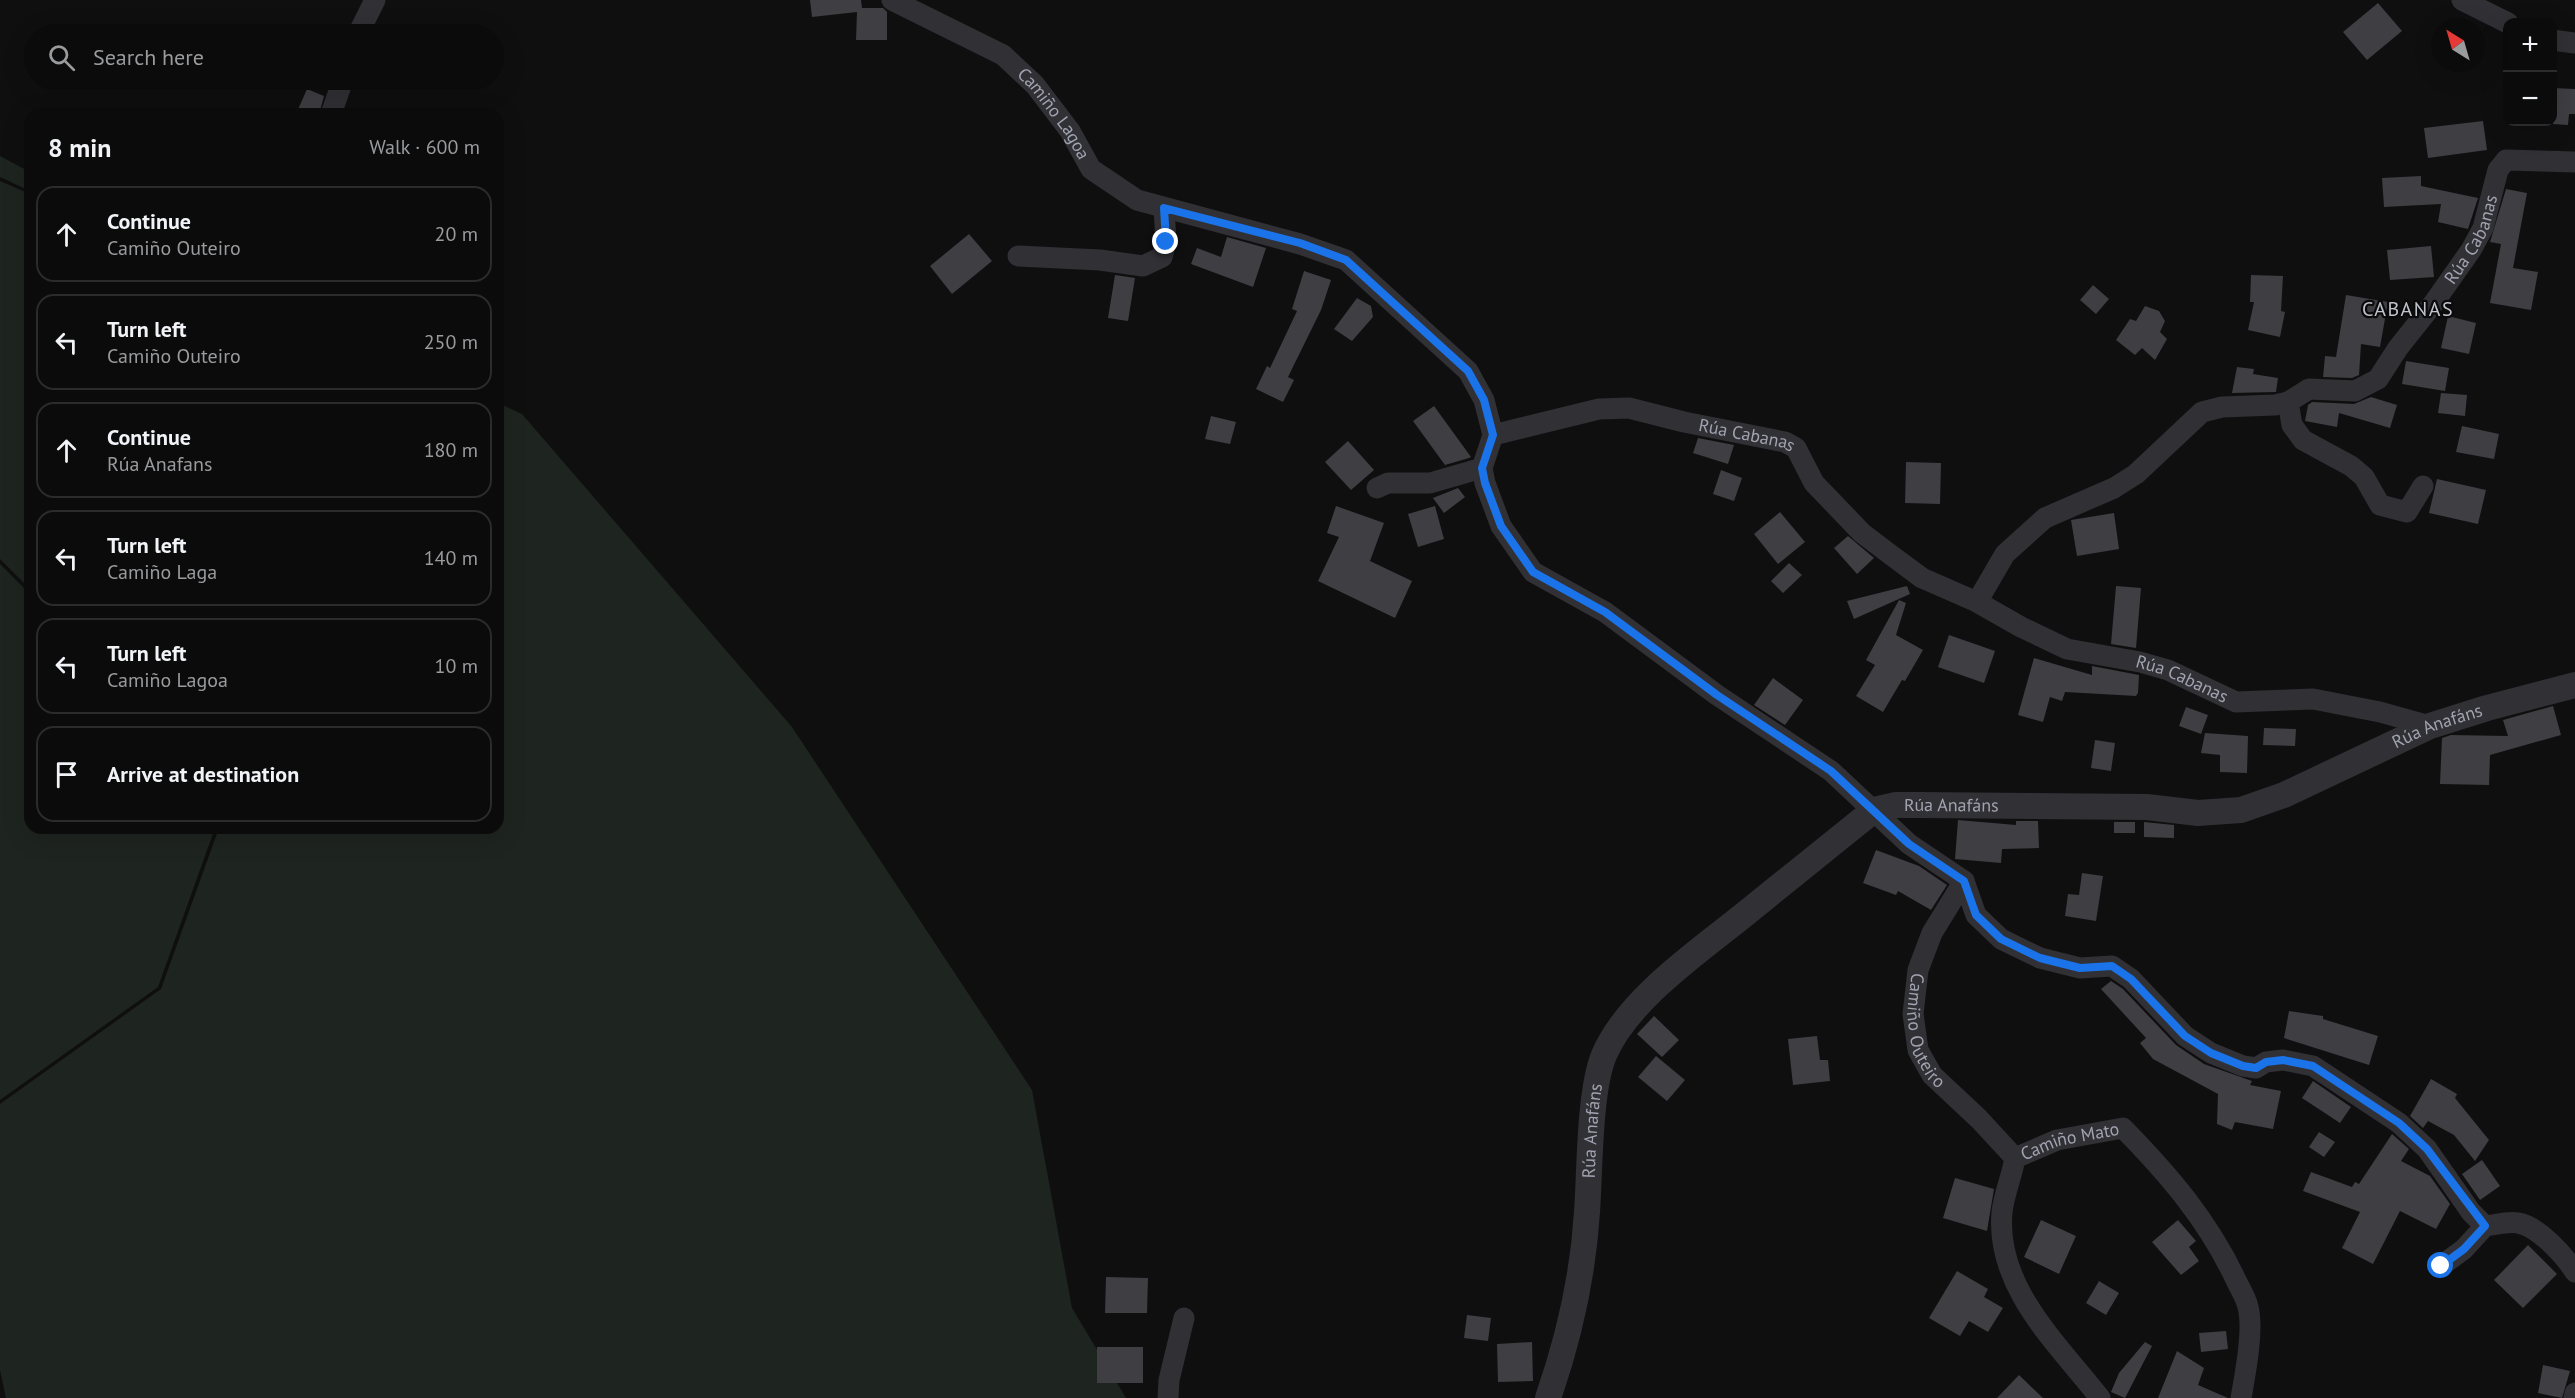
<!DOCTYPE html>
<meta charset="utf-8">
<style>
body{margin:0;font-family:"PT Sans",sans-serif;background:#19191a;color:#f1f3f6}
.controls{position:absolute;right:18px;top:18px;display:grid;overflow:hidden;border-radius:12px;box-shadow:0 6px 24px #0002}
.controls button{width:54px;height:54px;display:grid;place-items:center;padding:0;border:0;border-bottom:2px solid #2b2b2d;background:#0b0b0c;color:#f1f3f6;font:30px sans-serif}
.compass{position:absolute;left:2431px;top:18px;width:54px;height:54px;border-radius:50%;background:#0b0b0c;box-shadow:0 6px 24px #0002;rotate:323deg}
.stop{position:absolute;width:18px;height:18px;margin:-14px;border:4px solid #1a73e8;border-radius:50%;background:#fff}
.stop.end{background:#1a73e8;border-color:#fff;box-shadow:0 2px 6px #0008}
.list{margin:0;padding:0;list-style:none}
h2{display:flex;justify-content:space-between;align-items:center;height:78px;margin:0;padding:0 24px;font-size:26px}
h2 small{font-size:20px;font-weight:400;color:#9a9b9d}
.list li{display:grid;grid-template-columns:39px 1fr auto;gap:18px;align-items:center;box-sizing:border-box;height:96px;margin:0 12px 12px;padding:0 12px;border:2px solid #2b2b2d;border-radius:18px}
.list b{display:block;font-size:22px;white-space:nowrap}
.list p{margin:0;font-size:20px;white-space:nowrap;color:#9a9b9d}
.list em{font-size:20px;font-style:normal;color:#9a9b9d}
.icon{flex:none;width:33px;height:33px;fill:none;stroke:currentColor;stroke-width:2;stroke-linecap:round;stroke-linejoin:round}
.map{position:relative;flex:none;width:2575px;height:1398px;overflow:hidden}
.search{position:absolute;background:#0b0b0c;box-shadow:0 6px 24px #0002;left:24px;top:24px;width:480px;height:66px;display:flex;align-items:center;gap:15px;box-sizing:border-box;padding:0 21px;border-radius:33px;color:#9a9b9d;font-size:22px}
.panel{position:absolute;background:#0b0b0c;box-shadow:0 6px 24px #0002;left:24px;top:108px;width:480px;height:726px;border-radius:18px}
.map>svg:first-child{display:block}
</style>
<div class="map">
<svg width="2575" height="1398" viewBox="0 0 2575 1398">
<rect width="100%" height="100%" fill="#0f0f10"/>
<path fill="#1e241f" d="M 0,156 L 30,172 L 30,191 L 0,177 Z
M 0,181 L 30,194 L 30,589 L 0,559 Z
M 498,403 L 522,414 L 792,727 L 1032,1090 L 1072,1308 L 1126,1398 L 6,1398 L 0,1370 L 0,1104 L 161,989 L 219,828 L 498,828 Z
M 0,564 L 30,594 L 30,828 L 215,828 L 158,987 L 0,1100 Z"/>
<path fill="#3e3e43" d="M 810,0 L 861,0 L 862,8 L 883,8 L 887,12 L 887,40 L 856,40 L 857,12 L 812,17 Z
M 2378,3 L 2402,31 L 2367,60 L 2343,32 Z
M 2553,88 L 2575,89 L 2575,114 L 2569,114 L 2568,125 L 2553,124 Z
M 307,89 L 324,96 L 319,114 L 296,114 Z
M 2483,121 L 2487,150 L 2428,158 L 2424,128 Z
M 2421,176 L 2421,186 L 2478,198 L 2468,229 L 2438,222 L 2441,204 L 2384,207 L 2382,178 Z
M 2506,189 L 2527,193 L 2513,268 L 2538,272 L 2531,310 L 2490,303 L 2501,244 L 2490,242 Z
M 969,234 L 992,261 L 952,294 L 930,266 Z
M 1227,237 L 1266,248 L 1253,287 L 1191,264 L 1197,248 L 1221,257 Z
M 2431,246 L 2434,277 L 2390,280 L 2387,250 Z
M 1304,271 L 1331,280 L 1321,310 L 1288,377 L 1294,380 L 1283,402 L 1256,389 L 1267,366 L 1270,368 L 1297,311 L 1292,309 Z
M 1115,275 L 1135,278 L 1128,321 L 1108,318 Z
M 2251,275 L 2283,276 L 2281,311 L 2285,312 L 2280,337 L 2248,330 L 2254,302 L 2250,302 Z
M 2093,285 L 2109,299 L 2096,314 L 2080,300 Z
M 2346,295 L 2388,302 L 2380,347 L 2361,344 L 2359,375 L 2352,378 L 2323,377 L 2325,356 L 2336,357 Z
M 1357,298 L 1371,306 L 1373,317 L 1352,341 L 1334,329 Z
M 2145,306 L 2159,311 L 2165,321 L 2160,332 L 2167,339 L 2155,360 L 2142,348 L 2135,355 L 2116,340 L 2130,319 L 2136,321 Z
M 2448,316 L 2476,323 L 2469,354 L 2441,348 Z
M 2406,361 L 2449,368 L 2445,391 L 2402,384 Z
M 2237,367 L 2254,369 L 2253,374 L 2278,378 L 2276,392 L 2232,393 Z
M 2441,393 L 2467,395 L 2465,416 L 2438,413 Z
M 2371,397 L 2397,405 L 2390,428 L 2339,413 L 2337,427 L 2305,421 L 2308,405 L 2312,402 L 2354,404 Z
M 1434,406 L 1471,457 L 1469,458 L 1445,465 L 1413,421 Z
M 1211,416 L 1236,422 L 1230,444 L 1205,439 Z
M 2462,426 L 2499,434 L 2494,459 L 2456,452 Z
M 1698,438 L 1734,445 L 1728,464 L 1693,453 Z
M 1348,441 L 1374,470 L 1351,490 L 1325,462 Z
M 1906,462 L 1941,463 L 1940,504 L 1905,503 Z
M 1721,470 L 1742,478 L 1734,501 L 1713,494 Z
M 2437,479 L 2486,490 L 2478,524 L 2429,513 Z
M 1458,488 L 1465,497 L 1444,513 L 1433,498 Z
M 1336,506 L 1384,523 L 1370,561 L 1412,581 L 1395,618 L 1318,581 L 1339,537 L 1327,533 Z
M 1435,506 L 1444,539 L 1418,547 L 1408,514 Z
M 1780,512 L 1805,542 L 1778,564 L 1754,534 Z
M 2114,513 L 2119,549 L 2077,556 L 2071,520 Z
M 1848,536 L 1874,558 L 1857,574 L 1834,548 Z
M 1789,563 L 1802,575 L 1783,593 L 1771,581 Z
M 1907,586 L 1910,594 L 1854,619 L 1847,601 Z
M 2116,586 L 2141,588 L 2136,648 L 2111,644 Z
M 1899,600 L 1906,603 L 1896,635 L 1923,650 L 1905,681 L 1902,680 L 1883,712 L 1856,696 L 1875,665 L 1866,660 Z
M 1949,635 L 1995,651 L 1984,683 L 1938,667 Z
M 2034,658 L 2092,675 L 2092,666 L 2139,675 L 2138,693 L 2136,696 L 2065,692 L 2062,701 L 2050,697 L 2043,722 L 2018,715 Z
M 1773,678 L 1803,700 L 1785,725 L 1754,705 Z
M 2553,706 L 2561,735 L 2490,755 L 2489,785 L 2440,784 L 2442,738 L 2451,735 L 2508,736 L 2503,720 Z
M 2186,707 L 2208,715 L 2201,734 L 2179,726 Z
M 2264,728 L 2296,729 L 2295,746 L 2263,745 Z
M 2205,733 L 2248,736 L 2247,773 L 2220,772 L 2220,755 L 2201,753 Z
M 2095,740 L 2115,743 L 2111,771 L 2091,768 Z
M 1958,820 L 2016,825 L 2016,821 L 2038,821 L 2039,848 L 2002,849 L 2001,863 L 1955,859 Z
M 2114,822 L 2135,822 L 2135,833 L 2114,833 Z
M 2144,822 L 2174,825 L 2174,838 L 2144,837 Z
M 1876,850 L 1919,866 L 1947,885 L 1931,910 L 1898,891 L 1896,895 L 1863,883 Z
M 2082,873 L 2103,876 L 2096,921 L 2065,916 L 2068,894 L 2079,895 Z
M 2111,981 L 2123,989 L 2176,1045 L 2204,1064 L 2252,1081 L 2250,1085 L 2281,1091 L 2273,1129 L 2235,1122 L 2232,1130 L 2217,1124 L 2218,1094 L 2153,1059 L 2140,1043 L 2146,1038 L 2101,989 Z
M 2289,1011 L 2323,1016 L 2323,1019 L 2378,1036 L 2369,1065 L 2284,1038 Z
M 1654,1016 L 1679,1040 L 1662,1057 L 1637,1034 Z
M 1817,1036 L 1820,1060 L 1828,1060 L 1830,1081 L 1793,1085 L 1788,1039 Z
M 1656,1056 L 1685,1080 L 1667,1101 L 1638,1077 Z
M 2431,1079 L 2457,1094 L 2455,1098 L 2489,1140 L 2475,1161 L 2454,1135 L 2428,1121 L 2423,1128 L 2410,1116 Z
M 2313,1081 L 2351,1107 L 2340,1123 L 2302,1098 Z
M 2319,1132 L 2335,1142 L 2324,1157 L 2309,1147 Z
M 2392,1134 L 2409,1149 L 2401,1161 L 2430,1176 L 2450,1204 L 2436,1229 L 2400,1211 L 2373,1264 L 2342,1248 L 2360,1212 L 2303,1191 L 2311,1172 L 2352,1187 L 2355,1182 L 2359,1184 Z
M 2482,1160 L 2500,1186 L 2480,1200 L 2462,1174 Z
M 1955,1178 L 1994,1189 L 1987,1231 L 1943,1218 Z
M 2041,1220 L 2076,1236 L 2059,1274 L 2024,1257 Z
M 2178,1220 L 2196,1241 L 2189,1247 L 2199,1261 L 2181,1275 L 2152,1242 Z
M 2528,1245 L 2557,1274 L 2523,1308 L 2494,1280 Z
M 1957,1271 L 1988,1289 L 1984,1297 L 2003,1308 L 1988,1332 L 1969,1321 L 1960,1336 L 1929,1318 Z
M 1106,1277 L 1148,1278 L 1147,1313 L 1105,1313 Z
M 2099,1281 L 2119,1293 L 2106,1315 L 2086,1303 Z
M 1467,1315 L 1491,1318 L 1488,1341 L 1464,1338 Z
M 2226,1331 L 2228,1349 L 2201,1352 L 2199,1333 Z
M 1532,1342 L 1533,1381 L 1498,1382 L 1497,1344 Z
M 2145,1342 L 2152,1346 L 2125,1398 L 2111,1392 L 2119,1373 Z
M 1097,1347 L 1143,1347 L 1143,1383 L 1097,1383 Z
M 2177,1351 L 2204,1368 L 2198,1385 L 2228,1398 L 2158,1398 Z
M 2543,1365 L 2570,1371 L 2562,1398 L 2538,1393 Z
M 2019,1375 L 2043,1398 L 1997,1398 Z"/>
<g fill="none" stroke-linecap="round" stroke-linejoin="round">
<g stroke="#303035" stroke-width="21">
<path id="s1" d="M 892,0 L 1003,55 L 1035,85 L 1070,131 L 1091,169 L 1137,200 L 1300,244 L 1346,260 L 1468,371 L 1484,400 L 1493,435"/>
<path d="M 2462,0 L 2508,23"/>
<path d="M 358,34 L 375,0"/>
<path d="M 2552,40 L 2575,43"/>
<path d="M 331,114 L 343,80"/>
<path d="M 1018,256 L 1100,260 L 1143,266 L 1162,257 L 1166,242 L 1164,208"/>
<path d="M 2288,402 L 2292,425 L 2303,440 L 2351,466 L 2364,477 L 2380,505 L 2407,512 L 2423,486"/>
<path d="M 1493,435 L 1482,468 L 1485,483 L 1501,526 L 1533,572 L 1605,612 L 1717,695 L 1831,771 L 1909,844 L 1964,881 L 1976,915 L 2001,939 L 2040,958 L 2080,968 L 2112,966 L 2131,979 L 2185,1036 L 2211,1053 L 2243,1066 L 2256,1068 L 2266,1062 L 2283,1060 L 2313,1066 L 2399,1123 L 2427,1149 L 2471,1212 L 2485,1226"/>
<path id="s2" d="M 1493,435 L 1599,409 L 1629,408 L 1684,422 L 1785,442 L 1796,448 L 1814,483 L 1862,533 L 1891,555 L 1922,578 L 1977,602 L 2021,627 L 2067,649 L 2140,662 L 2168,670 L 2236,702 L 2313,699 L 2380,712 L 2430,726"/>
<path d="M 1377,488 L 1388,483 L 1430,483 L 1482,468"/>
<path id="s3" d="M 1977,602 L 2005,554 L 2045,518 L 2114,488 L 2136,474 L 2202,412 L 2222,407 L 2275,405 L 2288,402 L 2309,389 L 2355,391 L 2378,379 L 2398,348 L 2433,304 L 2471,250 L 2483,228 L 2498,170 L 2506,160 L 2575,162"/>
<path id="s4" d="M 1964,881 L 1932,933 L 1918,970 L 1913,1014 L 1918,1050 L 1932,1075 L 1979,1119 L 2015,1158"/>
<path id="s5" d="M 2015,1158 L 2057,1140 L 2123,1128 C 2168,1174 2207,1219 2235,1278 C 2239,1287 2246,1297 2248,1307 C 2254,1330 2245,1375 2241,1398"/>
<path d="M 2015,1158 C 2012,1176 2004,1194 2002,1212 C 1995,1287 2058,1344 2100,1398"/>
<path d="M 2441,1266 L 2464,1249 L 2485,1226 C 2495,1225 2508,1221 2518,1223 C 2538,1226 2565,1256 2575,1272"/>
<path d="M 1168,1398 L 1169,1380 L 1184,1318"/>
<path d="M 2574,1398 L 2575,1393"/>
</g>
<path stroke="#303035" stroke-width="26" id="s6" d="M 1548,1398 C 1569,1338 1583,1275 1587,1212 C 1590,1171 1589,1091 1604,1055 C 1627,1001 1695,954 1740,918 C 1785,882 1830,846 1874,810 L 1896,805 L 1920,805 L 2147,807 L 2198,813 L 2241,810 L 2284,795 L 2430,726 L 2487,708 L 2575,685"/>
</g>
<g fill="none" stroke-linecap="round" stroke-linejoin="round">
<path stroke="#1a73e8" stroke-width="8" d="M 1166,242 L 1164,208 L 1300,243 L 1346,260 L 1468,371 L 1484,400 L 1493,435 L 1482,468 L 1485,483 L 1501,526 L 1533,572 L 1605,612 L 1717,695 L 1831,771 L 1909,844 L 1964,881 L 1976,915 L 2001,939 L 2040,958 L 2080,968 L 2112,966 L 2131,979 L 2185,1036 L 2211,1053 L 2243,1066 L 2256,1068 L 2266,1062 L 2283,1060 L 2313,1066 L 2399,1123 L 2427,1149 L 2485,1226 L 2464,1249 L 2441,1266"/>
</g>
<g text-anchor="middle" stroke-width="4.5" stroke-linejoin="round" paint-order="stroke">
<g font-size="18" fill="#a1a3b0" stroke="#0a0a0b">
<text dy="6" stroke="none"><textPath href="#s1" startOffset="202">Camiño Lagoa</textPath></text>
<text dy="6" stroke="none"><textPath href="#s3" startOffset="654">Rúa Cabanas</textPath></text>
<text dy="6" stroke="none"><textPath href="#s2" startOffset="260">Rúa Cabanas</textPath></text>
<text dy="6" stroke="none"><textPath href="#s2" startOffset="776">Rúa Cabanas</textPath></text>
<text dy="6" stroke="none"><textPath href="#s6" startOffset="1298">Rúa Anafáns</textPath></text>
<text dy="6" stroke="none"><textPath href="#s6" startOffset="794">Rúa Anafáns</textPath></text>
<text dy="6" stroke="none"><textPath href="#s4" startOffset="164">Camiño Outeiro</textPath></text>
<text dy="6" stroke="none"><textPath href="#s6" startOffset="272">Rúa Anafáns</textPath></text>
<text dy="6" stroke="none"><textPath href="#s5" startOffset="58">Camiño Mato</textPath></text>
</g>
<g font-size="20" letter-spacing="1.5" fill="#c1c3cc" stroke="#0a0a0b">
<text x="2408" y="316">CABANAS</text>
</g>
</g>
</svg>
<div class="controls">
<button>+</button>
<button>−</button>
</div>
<svg class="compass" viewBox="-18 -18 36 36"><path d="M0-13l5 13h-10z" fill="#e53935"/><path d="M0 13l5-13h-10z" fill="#9a9b9d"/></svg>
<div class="stop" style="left:2441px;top:1266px"></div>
<div class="stop end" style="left:1166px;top:242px"></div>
<div class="search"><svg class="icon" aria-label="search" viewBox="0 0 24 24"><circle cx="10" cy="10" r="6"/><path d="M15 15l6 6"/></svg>Search here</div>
<section class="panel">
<h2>8 min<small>Walk · 600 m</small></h2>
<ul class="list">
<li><svg class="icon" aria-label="ahead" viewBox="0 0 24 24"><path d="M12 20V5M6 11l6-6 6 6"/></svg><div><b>Continue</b><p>Camiño Outeiro</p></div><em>20 m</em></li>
<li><svg class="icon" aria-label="left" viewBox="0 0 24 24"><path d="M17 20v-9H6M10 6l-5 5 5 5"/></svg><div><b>Turn left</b><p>Camiño Outeiro</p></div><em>250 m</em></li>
<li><svg class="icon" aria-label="ahead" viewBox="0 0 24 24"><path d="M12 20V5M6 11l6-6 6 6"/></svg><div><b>Continue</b><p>Rúa Anafans</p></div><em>180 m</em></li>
<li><svg class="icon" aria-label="left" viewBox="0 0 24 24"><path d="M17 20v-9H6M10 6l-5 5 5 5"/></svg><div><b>Turn left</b><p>Camiño Laga</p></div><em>140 m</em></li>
<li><svg class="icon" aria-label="left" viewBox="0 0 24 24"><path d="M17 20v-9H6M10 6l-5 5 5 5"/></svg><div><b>Turn left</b><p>Camiño Lagoa</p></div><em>10 m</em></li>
<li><svg class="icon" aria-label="arrive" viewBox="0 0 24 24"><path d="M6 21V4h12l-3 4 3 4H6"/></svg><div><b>Arrive at destination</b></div></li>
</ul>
</section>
</div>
